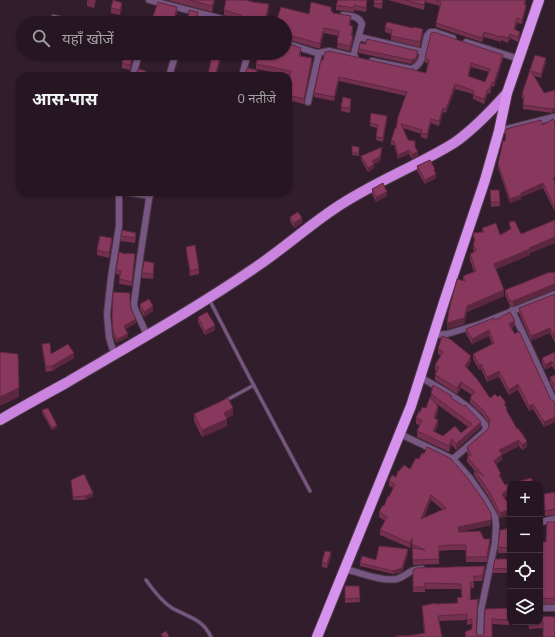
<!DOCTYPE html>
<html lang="hi">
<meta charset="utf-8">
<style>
body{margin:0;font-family:"Noto Sans","Noto Sans Devanagari",sans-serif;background:#2e1f2a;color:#f1f3f6}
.controls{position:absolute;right:12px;bottom:12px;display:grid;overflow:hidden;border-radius:8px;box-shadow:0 1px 3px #0004}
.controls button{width:36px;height:36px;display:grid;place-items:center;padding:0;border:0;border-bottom:1px solid #423540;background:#261622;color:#f1f3f6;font:20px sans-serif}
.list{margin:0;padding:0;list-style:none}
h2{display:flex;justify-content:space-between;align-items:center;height:52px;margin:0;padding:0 16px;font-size:17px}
h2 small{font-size:13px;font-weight:400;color:#a49fa5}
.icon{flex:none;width:22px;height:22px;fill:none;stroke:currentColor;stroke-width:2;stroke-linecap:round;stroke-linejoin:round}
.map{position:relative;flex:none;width:555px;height:637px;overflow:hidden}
.search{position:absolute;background:#261622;box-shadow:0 1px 3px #0004;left:16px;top:16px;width:276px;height:44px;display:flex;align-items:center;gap:10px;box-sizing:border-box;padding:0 14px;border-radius:22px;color:#a49fa5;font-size:15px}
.panel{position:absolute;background:#261622;box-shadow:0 1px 3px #0004;left:16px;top:72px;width:276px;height:124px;border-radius:12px}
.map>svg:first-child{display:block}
</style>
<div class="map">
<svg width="555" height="637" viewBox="0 0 555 637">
<rect width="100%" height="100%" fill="#321d2d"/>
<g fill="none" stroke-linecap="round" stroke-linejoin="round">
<g stroke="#4d3948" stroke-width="4.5">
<path id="service" d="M 209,299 L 243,365 L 310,491
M 225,401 L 254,385
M 146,580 C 153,590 161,601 172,608 C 188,617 203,619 211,637"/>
</g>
<g stroke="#4d3948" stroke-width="8">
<path id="minor" d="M 149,0 L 238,23
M 343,15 C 351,16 359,16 362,24 L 353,57
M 54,18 L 74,23
M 359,37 L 423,52
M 466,42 L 519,59
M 285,43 L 317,53 L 329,51 L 355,57
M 372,61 L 411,69 C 424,66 424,47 427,36 L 430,32 L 435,32 L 453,38
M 133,76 L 139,53
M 169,76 L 176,53
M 242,76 L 248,53
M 308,102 L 319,53
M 499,131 L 554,117
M 125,192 L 150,196
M 512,310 L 555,403
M 147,335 L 135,309 L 134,304 L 140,258 L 150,192
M 433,335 L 447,334 L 480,324 L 555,294
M 114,354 L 109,337 L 107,314 L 111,277 L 119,226 L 119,192
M 420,377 C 443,390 470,404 486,426 L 485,431 L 453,459
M 400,434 L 453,459 L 470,478 L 486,501 L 495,517 L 496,525 L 495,543 L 481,610 L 480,637
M 540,522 L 555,519
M 344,569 C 359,572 382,582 397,579 C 408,576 408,569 422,569
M 540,608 L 555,608"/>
</g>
<g stroke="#4d3948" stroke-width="12">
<path id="primary" d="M 0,420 C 22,407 44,395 66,383 C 130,345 195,309 256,267 C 283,249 307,227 334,209 C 372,183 415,167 454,143 C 474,129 491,111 507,93"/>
</g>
<g stroke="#4d3948" stroke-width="12">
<path id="trunk" d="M 317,637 L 411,406 L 445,299 L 485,180 L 499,131 L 507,93 L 539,0"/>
</g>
<use href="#service" stroke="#785682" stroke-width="3"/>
<use href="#minor" stroke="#785682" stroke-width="6"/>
<use href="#primary" stroke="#ca84e0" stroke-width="10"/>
<use href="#trunk" stroke="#d692ec" stroke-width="10"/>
</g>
<path fill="#74304f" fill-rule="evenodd" d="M 96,0 L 94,8 L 87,6 L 87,1 Z
M 167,0 L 215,0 L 212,12 Z
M 374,0 L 383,0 L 382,9 L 374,7 Z
M 388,0 L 526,0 L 525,4 L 526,9 L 522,24 L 517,23 L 515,30 L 520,37 L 518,42 L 510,38 L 508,43 L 501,40 L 501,42 L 484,37 L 482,42 L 436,27 L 436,23 L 440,6 L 425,2 L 424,10 Z
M 367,4 L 366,12 L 354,10 L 354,12 L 336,10 L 336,5 Z
M 111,8 L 122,8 L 120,15 L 111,13 Z
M 269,9 L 267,17 L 277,19 L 309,14 L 331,11 L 333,13 L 351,21 L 350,25 L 353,31 L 352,35 L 353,41 L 350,51 L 337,48 L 338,36 L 324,33 L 320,48 L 317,48 L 286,39 L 285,23 L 231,23 L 237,22 L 242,21 L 241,20 L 224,15 L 224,10 Z
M 177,12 L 174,23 L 152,23 L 152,19 Z
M 385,27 L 423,34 L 420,47 L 391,40 L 391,34 L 385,32 Z
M 359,49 L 418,55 L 416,62 L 411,64 L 359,53 Z
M 134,53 L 130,70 L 122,68 L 122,63 Z
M 231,53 L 243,53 L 242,56 Z
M 301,53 L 301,56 L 312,63 L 304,104 L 288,100 L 288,83 L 290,75 L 256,69 L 256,64 Z
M 535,55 L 546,62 L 541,78 L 534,76 L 544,93 L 555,90 L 552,113 L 523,109 L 523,99 L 522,98 L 522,94 Z
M 425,58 L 503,59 L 494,87 L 492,86 L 490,94 L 488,93 L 484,104 L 473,99 L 473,94 L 455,89 L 446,113 L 443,112 L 439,126 L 431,123 L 427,139 L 421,137 L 421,134 L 403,128 L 408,140 L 415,147 L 418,156 L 412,159 L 409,154 L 398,159 L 394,145 L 391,145 L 391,141 L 396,129 L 406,96 L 339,81 L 334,101 L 314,97 L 314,93 L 321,60 L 414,70 L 426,73 L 428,63 L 425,63 ZM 471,67 L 489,72 L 485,82 L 469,76 Z
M 351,104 L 350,113 L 341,111 L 341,107 Z
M 387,119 L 383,142 L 376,140 L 377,128 L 370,126 L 370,123 Z
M 555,122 L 554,210 L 543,188 L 521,197 L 521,199 L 510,203 L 498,168 L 498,164 L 505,141 L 543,125 Z
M 352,146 L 359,147 L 359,156 L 352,155 Z
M 382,151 L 380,161 L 374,164 L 374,168 L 368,172 L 361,160 L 361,156 Z
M 417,166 L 435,172 L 436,178 L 425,184 L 417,171 Z
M 372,189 L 387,196 L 376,202 L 372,194 Z
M 490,190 L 499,190 L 500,206 L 491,207 Z
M 290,217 L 302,223 L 294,228 L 290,221 Z
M 555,220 L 555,243 L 530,253 L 530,255 L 496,269 L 504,296 L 467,312 L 464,324 L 447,329 L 463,280 L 463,276 L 474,272 L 470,260 L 470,254 L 474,252 L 473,249 L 473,243 L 474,243 L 473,233 L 482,232 L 482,228 L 500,235 L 510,229 L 509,222 L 517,226 L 521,234 Z
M 121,236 L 136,237 L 135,243 L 121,241 Z
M 112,243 L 109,258 L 97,255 L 97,250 Z
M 186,247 L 199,269 L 199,274 L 190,276 L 186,251 Z
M 135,258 L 132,286 L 119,284 L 120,275 L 116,274 L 116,270 Z
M 154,267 L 153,279 L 142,278 L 142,273 Z
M 555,272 L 555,288 L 552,291 L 513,306 L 510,306 L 505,295 L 505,290 Z
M 555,294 L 555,343 L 550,333 L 531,341 L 519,313 L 519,308 Z
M 130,297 L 130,302 L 131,310 L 136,323 L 125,329 L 128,337 L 117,343 L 113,336 L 112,315 Z
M 140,304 L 153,311 L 144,317 L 140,309 Z
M 198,317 L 215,330 L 205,335 L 198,322 Z
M 495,320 L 515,326 L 511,328 L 551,400 L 555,402 L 555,422 L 544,427 L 533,409 L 529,411 L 518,390 L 509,395 L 499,377 L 487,382 L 481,369 L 479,370 L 473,359 L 473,354 L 492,344 L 489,336 L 472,344 L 466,334 L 466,329 Z
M 42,344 L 51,354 L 74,358 L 52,371 L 46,372 L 42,349 Z
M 438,349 L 471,361 L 467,368 L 490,398 L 506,406 L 507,412 L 527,447 L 522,450 L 519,446 L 502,455 L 502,460 L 497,463 L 497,465 L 501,479 L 505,485 L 510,484 L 505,498 L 510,507 L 510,524 L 509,524 L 507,516 L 500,518 L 490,499 L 474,475 L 474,470 L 467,462 L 467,457 L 468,456 L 467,453 L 467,447 L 488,429 L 489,424 L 483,415 L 470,403 L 470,398 L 472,395 L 461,388 L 457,394 L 435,380 L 435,375 L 436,371 L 435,370 L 435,365 L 441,356 L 438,354 Z
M 555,352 L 555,371 L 552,366 L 545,370 L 542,363 L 542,358 Z
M 555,375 L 555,392 L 550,382 L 550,377 Z
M 431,394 L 452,399 L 481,427 L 456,450 L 452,445 L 449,452 L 417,437 L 417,431 L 420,425 L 416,424 L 416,418 L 420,412 L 426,408 L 431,399 ZM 434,402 L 468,427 L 461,433 L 443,436 L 435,432 L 438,425 L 436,418 L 438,412 Z
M 42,410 L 57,427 L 52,430 L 42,413 Z
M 194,414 L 233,415 L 227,418 L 227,426 L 202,437 L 194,421 Z
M 392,475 L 491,525 L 459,532 L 484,539 L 490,544 L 487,562 L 466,562 L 466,550 L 451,550 L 439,551 L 439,564 L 413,565 L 412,543 L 410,548 L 380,535 L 380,530 L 385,521 L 379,517 L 379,512 L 384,506 L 389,497 L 393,488 L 389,486 L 389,481 ZM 431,500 L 443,510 L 424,518 Z
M 71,480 L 93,496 L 85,500 L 73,500 Z
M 555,492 L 555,515 L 545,516 L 544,494 Z
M 555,522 L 555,604 L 540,604 L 540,585 L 543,554 L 540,554 L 540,542 L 546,542 Z
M 510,527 L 510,553 L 498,553 L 498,547 L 506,529 Z
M 408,553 L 402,572 L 399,573 L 393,574 L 360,566 L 360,563 Z
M 331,557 L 327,568 L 322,567 L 322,562 Z
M 510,559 L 510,573 L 493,573 L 493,569 Z
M 413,570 L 485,571 L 482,581 L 474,581 L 474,588 L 471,588 L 471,600 L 476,634 L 480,636 L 484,634 L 485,609 L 510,608 L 509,625 L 492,624 L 492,637 L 465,637 L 465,632 L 472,629 L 472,624 L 467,625 L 467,620 L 439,621 L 442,637 L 413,635 L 424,633 L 422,606 L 435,604 L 457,603 L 457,598 L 462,597 L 461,589 L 425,589 L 425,592 L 413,592 Z
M 345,586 L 359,586 L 360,602 L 345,603 Z
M 541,616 L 555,617 L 543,628 L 529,629 L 528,622 L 540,622 Z"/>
<path fill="#5e2740" d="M 95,0 L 96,0 L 94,8 L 94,3 Z
M 214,0 L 215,0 L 212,12 L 212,6 Z
M 367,0 L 367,4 L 366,12 L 366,8 Z
M 122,3 L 122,8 L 120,15 L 120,10 Z
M 526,5 L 526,9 L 522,24 L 522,20 Z
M 177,7 L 177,12 L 174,23 L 173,23 Z
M 198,12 L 198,17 L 196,23 L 195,23 Z
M 351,16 L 351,21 L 349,30 L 349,25 Z
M 517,18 L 517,23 L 514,34 L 514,29 Z
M 324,28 L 324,33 L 320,48 L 320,43 Z
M 423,29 L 423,34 L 420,47 L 420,42 Z
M 484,32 L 484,37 L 482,42 L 482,38 Z
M 520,32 L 520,37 L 518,42 L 518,37 Z
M 285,34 L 286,34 L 286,39 L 285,39 Z
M 510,34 L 510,38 L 508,43 L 508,38 Z
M 353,36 L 353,41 L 350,51 L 350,46 Z
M 418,51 L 418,55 L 416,62 L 411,64 L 411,60 Z
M 133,53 L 134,53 L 134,54 L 130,70 L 130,65 Z
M 503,55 L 503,59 L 494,87 L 494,83 Z
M 220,58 L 220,63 L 216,76 L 215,76 Z
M 312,58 L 312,63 L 304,104 L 304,99 Z
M 546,58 L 546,62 L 541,78 L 541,74 Z
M 471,63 L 471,67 L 468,80 L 468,76 Z
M 339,77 L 339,81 L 334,101 L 334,97 Z
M 492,82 L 492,86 L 490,94 L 490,89 Z
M 455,84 L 455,89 L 446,113 L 446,109 Z
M 488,89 L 488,93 L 484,104 L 484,99 Z
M 351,99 L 351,104 L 350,113 L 350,108 Z
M 443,108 L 443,112 L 439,126 L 439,121 Z
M 555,108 L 555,112 L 552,113 L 552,109 Z
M 387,116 L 387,119 L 383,142 L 383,138 Z
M 431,119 L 431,123 L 427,139 L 427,134 Z
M 382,147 L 382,151 L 380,161 L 372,165 L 372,161 Z
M 409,150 L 409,154 L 398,159 L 398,155 Z
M 418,152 L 418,156 L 412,159 L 412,154 Z
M 374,164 L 374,168 L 368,172 L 368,168 Z
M 436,174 L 436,178 L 425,184 L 425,180 Z
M 543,183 L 543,188 L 521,197 L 521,199 L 510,203 L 510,199 L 521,193 Z
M 387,192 L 387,196 L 376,202 L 376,197 Z
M 555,205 L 555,210 L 554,210 L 554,206 Z
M 302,218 L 302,223 L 294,228 L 294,223 Z
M 555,237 L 555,243 L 530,253 L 530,255 L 494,270 L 494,264 L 529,248 Z
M 112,238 L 112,243 L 109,258 L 109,253 Z
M 135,254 L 135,258 L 132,286 L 132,282 Z
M 555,283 L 555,288 L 552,291 L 513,306 L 513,301 Z
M 504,290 L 504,296 L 467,312 L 464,324 L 447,329 L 447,323 L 467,306 Z
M 153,306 L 153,311 L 144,317 L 144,312 Z
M 136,319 L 136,323 L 124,330 L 124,326 Z
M 515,321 L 515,326 L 509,329 L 509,324 Z
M 215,325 L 215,330 L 205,335 L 205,331 Z
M 550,328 L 550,333 L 531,341 L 531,336 Z
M 489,330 L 489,336 L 472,344 L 472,339 Z
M 128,334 L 128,337 L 117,343 L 117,339 Z
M 74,353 L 74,358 L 52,371 L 52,366 Z
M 471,356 L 471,361 L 465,371 L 465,366 Z
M 552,361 L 552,366 L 545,370 L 545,365 Z
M 481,364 L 481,369 L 479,370 L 479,365 Z
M 499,371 L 499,377 L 487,382 L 487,377 Z
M 461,382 L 461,388 L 457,394 L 457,388 Z
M 518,384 L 518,390 L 509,395 L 509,390 Z
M 19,388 L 19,397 L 0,406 L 0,397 Z
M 533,404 L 533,409 L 529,411 L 529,406 Z
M 438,406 L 438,412 L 434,423 L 434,418 Z
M 233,408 L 233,415 L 224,420 L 224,413 Z
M 555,417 L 555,422 L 544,427 L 544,422 Z
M 227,419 L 227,426 L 202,437 L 202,430 Z
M 438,420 L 438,425 L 433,437 L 433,431 Z
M 481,422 L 481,427 L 456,450 L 456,444 Z
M 57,425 L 57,427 L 52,430 L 52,428 Z
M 452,439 L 452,445 L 449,452 L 449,446 Z
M 519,440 L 519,446 L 499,456 L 499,450 Z
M 527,441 L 527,447 L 522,450 L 522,445 Z
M 502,455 L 502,460 L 497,463 L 497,465 L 494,466 L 494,461 L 497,458 Z
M 510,489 L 510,495 L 502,499 L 502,494 Z
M 93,493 L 93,496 L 85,500 L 85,496 Z
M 431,495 L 431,500 L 421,524 L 421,519 Z
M 510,509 L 510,515 L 507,512 L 507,516 L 500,518 L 500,513 Z
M 491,520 L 491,525 L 458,532 L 458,527 Z
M 412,538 L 412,543 L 410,548 L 410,543 Z
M 490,539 L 490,544 L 487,562 L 487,557 Z
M 408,549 L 408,553 L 402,572 L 399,573 L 393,574 L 393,571 Z
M 331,552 L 331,557 L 327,568 L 327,564 Z
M 485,566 L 485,571 L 482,581 L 482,576 Z"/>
<path fill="#87385c" stroke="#5e2740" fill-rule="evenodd" d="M 88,0 L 95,0 L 94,3 L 87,1 Z
M 113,0 L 122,3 L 120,10 L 111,8 Z
M 190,0 L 214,0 L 212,6 Z
M 226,0 L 246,0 L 253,2 L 269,4 L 266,16 L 277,19 L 281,7 L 309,14 L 311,2 L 331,7 L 331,10 L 333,13 L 351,16 L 349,25 L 353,26 L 351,35 L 353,36 L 350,46 L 337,43 L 339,31 L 324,28 L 320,43 L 317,43 L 286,34 L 285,34 L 285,23 L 264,23 L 260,22 L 261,20 L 245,18 L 244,23 L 231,23 L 231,21 L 237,22 L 241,21 L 242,17 L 241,15 L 224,10 Z
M 338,0 L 367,0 L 366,8 L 354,5 L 354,8 L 336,5 Z
M 374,0 L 382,0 L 382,4 L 374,3 Z
M 405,0 L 425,0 L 424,5 Z
M 435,0 L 525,0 L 524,4 L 526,5 L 522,20 L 517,18 L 514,29 L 520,32 L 518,37 L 510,34 L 508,38 L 501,36 L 501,37 L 484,32 L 482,38 L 436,23 L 441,2 Z
M 158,2 L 177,7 L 173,23 L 165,23 L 152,19 Z
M 189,10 L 198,12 L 195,23 L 187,23 Z
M 387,22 L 408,27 L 413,28 L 414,27 L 423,29 L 420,42 L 391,36 L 392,30 L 385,27 Z
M 434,32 L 503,55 L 494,83 L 492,82 L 490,89 L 488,89 L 484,99 L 473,95 L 474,91 L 455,84 L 446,109 L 443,108 L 439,121 L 431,119 L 427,134 L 421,133 L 422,130 L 401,124 L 408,140 L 415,141 L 415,147 L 418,152 L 412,154 L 409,150 L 398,155 L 394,141 L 391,141 L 395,128 L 396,129 L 398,117 L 407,92 L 339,77 L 334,97 L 314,93 L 321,60 L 323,60 L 325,52 L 329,51 L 410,69 L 414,69 L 413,70 L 426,73 L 429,60 L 425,58 L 431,33 ZM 471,63 L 490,69 L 485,82 L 468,76 Z
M 367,39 L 418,51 L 416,58 L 411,60 L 359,49 L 360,43 L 366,44 Z
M 285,42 L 301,48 L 299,56 L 312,58 L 304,99 L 288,95 L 288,83 L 291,71 L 256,64 L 259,53 L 285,53 Z
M 125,53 L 133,53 L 130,65 L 122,63 Z
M 535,55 L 546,58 L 541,74 L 531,71 L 544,93 L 555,90 L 555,108 L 552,109 L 523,105 L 524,95 L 522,94 Z
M 212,56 L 220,58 L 215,76 L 201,76 L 202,73 L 208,75 Z
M 247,68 L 257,70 L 256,76 L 242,76 L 245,74 Z
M 138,69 L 146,71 L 145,76 L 135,76 Z
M 343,97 L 351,99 L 350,108 L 341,107 Z
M 371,113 L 387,116 L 383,138 L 376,137 L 378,125 L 370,123 Z
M 553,119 L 555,122 L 555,177 L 553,178 L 555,182 L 555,205 L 554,206 L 543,183 L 521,193 L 521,195 L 510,199 L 498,164 L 503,141 L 505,141 L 506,129 L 541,120 L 543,125 Z
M 352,146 L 359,147 L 359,153 L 352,153 Z
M 382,147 L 380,157 L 372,161 L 374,164 L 368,168 L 361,156 Z
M 430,160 L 435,169 L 434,170 L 436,174 L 425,180 L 417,166 Z
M 383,183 L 387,192 L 376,197 L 372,189 Z
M 490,190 L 499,190 L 500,202 L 491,202 Z
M 298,212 L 302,218 L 294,223 L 290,217 Z
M 555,220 L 555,237 L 529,248 L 530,249 L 494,264 L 504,290 L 467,306 L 464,318 L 447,323 L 449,310 L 457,279 L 465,281 L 463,276 L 476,271 L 470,254 L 476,251 L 473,243 L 475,242 L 473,233 L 484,232 L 482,228 L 496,223 L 500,235 L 511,229 L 509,222 L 515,221 L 517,226 L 521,234 Z
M 122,230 L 136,233 L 135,238 L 121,236 Z
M 100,236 L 112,238 L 109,253 L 97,250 Z
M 195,245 L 199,269 L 190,271 L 186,247 Z
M 119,252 L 126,254 L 126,253 L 135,254 L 132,282 L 119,279 L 121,271 L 116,270 Z
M 144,261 L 154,263 L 153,274 L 142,273 Z
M 550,272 L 551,273 L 555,272 L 555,283 L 552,285 L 513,301 L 510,301 L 505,290 Z
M 113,292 L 130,293 L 130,301 L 131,310 L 136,319 L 124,326 L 128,334 L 117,339 L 113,332 L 112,315 Z
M 555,294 L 555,338 L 550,328 L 531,336 L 519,308 Z
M 149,299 L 153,306 L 144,312 L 140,304 Z
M 207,312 L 215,325 L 205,331 L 198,317 Z
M 510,312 L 515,321 L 509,324 L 515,334 L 519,331 L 551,400 L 555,402 L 555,417 L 544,422 L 533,404 L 529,406 L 518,384 L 509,390 L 499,371 L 487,377 L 481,364 L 479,365 L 473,354 L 494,343 L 489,330 L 472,339 L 466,329 L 494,318 L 495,320 Z
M 442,336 L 450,339 L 471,356 L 465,366 L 477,379 L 490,398 L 495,394 L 498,397 L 500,395 L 506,403 L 504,404 L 507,408 L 506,409 L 517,429 L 518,428 L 527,441 L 522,445 L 519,440 L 499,450 L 502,455 L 497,458 L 497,459 L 494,461 L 501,474 L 499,475 L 505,485 L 531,478 L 534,484 L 510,484 L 510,489 L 502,494 L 510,507 L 510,509 L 500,513 L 490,493 L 474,470 L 484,476 L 467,457 L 471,455 L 467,447 L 488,429 L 490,420 L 483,410 L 470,398 L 475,392 L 461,382 L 457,388 L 435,375 L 439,367 L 435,365 L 443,352 L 438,349 Z
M 50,343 L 51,354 L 68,344 L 74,353 L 52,366 L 46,367 L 42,344 Z
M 0,352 L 18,354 L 19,388 L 0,397 Z
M 555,352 L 555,366 L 552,361 L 545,365 L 542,358 Z
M 555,375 L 555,387 L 550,377 Z
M 433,385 L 452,396 L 451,398 L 464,406 L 465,405 L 481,422 L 456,444 L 452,439 L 449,446 L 417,431 L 422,420 L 416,418 L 419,411 L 420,412 L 422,407 L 426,408 L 430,397 L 438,406 L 434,418 L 438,420 L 433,431 L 443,436 L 455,426 L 461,433 L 472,424 L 431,394 Z
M 228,398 L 233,408 L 224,413 L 227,419 L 202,430 L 194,414 Z
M 48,408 L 57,425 L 52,428 L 42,410 Z
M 427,447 L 450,458 L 466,476 L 482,498 L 491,513 L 491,520 L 458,527 L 459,532 L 480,531 L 484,539 L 490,539 L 487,557 L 466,557 L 466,545 L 451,545 L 439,546 L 439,559 L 413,560 L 412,548 L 425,550 L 412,544 L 412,538 L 410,543 L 380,530 L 387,517 L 379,512 L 383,505 L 384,506 L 388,496 L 389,497 L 395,484 L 389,481 L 392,475 L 396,477 L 398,471 L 399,471 L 404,465 L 410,469 L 416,458 L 419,459 L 422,453 L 424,454 ZM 431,495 L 446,508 L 421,519 Z
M 84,474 L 93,493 L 85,496 L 73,497 L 71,480 Z
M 555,492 L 555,509 L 545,511 L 544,494 Z
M 510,511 L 510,518 L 507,512 Z
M 547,522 L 555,522 L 555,598 L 540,599 L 540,585 L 543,548 L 540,548 L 540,542 L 546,542 Z
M 510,527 L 510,548 L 498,547 L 500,530 L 506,529 L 506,528 Z
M 379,546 L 408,549 L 402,568 L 393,571 L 360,563 L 362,556 L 376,560 Z
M 325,551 L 331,552 L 327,564 L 322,562 Z
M 495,559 L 510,559 L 510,568 L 493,569 Z
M 485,566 L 482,576 L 474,576 L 474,582 L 471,582 L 470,600 L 478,599 L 476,634 L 480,636 L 484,634 L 485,609 L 510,608 L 509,620 L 492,619 L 492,637 L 466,637 L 465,632 L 472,629 L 472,619 L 467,620 L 467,614 L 438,616 L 442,637 L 396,637 L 396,636 L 413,635 L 425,633 L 422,606 L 435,603 L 435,604 L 458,603 L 457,598 L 462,597 L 461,584 L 425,583 L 425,587 L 413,587 L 413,570 L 416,568 Z
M 345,586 L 359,586 L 360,598 L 345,599 Z
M 540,611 L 541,616 L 555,617 L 555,637 L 543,637 L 543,622 L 529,624 L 529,622 L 540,622 Z
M 166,631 L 169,636 L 168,637 L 163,637 L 161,634 Z"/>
</svg>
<div class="controls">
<button>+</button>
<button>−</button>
<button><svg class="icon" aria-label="locate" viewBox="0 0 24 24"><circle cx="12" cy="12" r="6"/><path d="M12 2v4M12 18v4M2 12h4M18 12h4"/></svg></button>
<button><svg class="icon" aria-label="layers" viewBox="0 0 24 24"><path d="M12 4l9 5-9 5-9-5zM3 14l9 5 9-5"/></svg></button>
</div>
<div class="search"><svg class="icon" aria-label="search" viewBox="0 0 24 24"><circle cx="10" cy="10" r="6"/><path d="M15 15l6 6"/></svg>यहाँ खोजें</div>
<section class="panel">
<h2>आस-पास<small>0 नतीजे</small></h2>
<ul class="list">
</ul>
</section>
</div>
